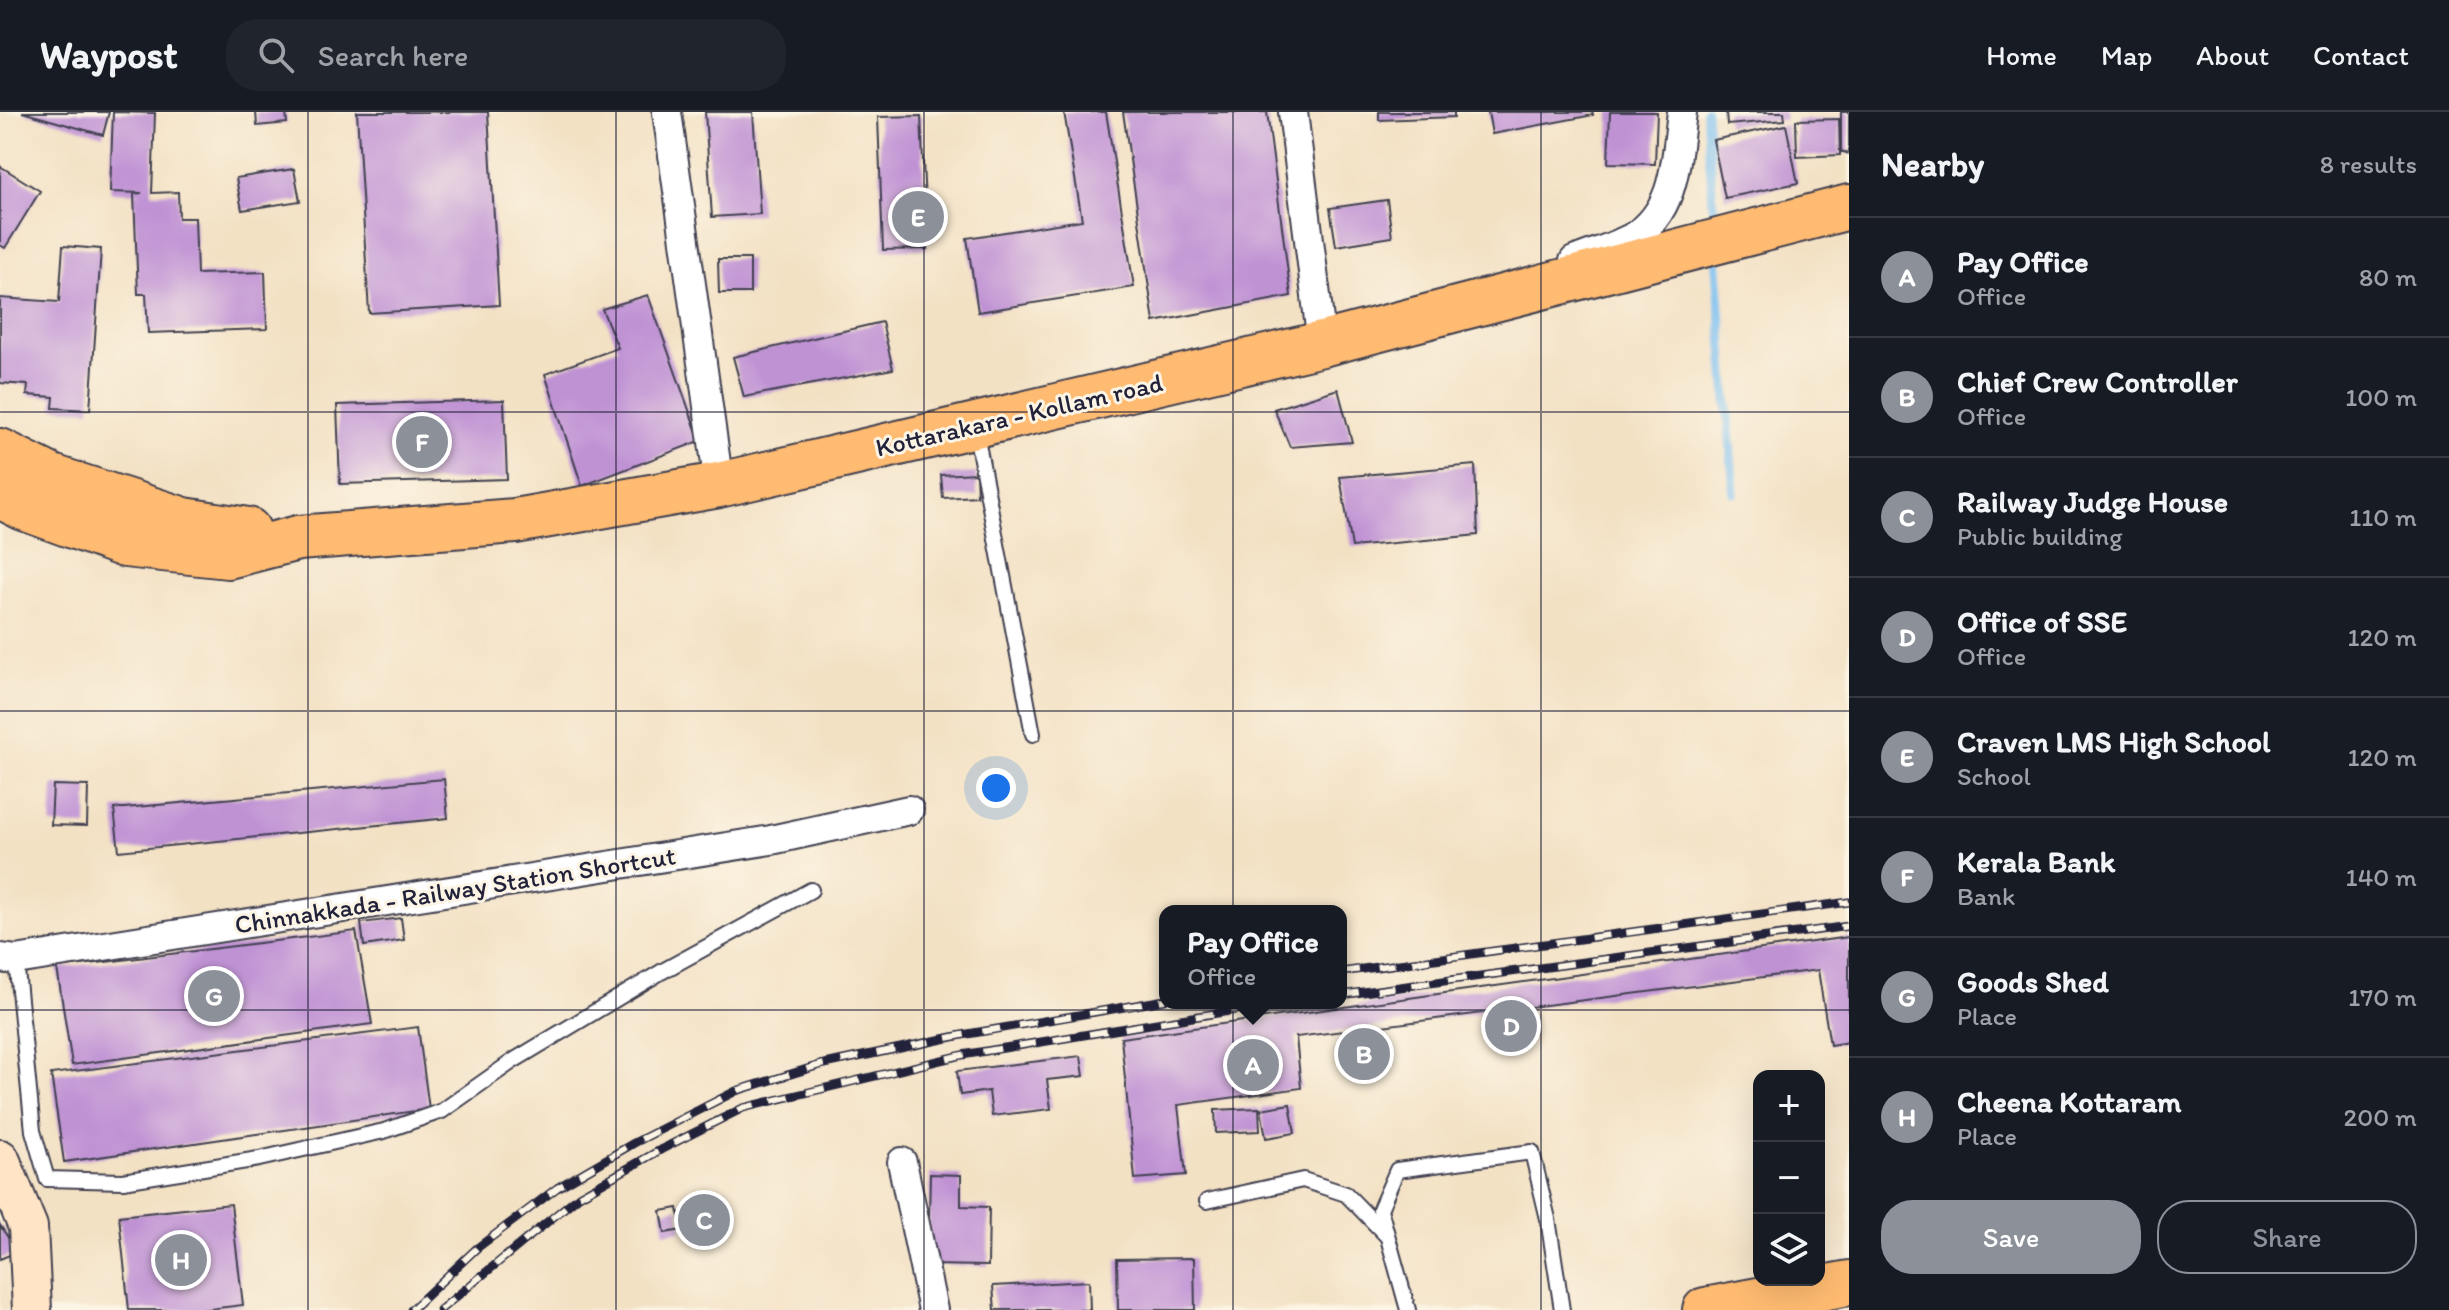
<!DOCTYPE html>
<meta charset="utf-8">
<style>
body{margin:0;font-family:Itim,sans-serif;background:#20242c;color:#f1f3f6}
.controls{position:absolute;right:24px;bottom:24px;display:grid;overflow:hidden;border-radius:16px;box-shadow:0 8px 32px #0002}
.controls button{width:72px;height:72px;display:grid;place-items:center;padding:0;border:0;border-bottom:2px solid #363941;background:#171b24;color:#f1f3f6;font:40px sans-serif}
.you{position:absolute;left:996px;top:676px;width:28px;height:28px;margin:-20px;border:6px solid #fff;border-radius:50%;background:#1a73e8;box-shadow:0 0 0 12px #1a73e833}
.badge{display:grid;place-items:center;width:52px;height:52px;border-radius:50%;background:#8c9099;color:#fff;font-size:26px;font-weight:700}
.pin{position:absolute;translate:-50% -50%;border:4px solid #fff;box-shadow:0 2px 8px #0006}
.popup{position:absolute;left:1159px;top:793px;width:188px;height:104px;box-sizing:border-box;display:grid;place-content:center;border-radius:16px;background:#171b24;filter:drop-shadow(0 2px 6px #0005);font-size:26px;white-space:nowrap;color:#9ea1a6}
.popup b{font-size:30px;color:#f1f3f6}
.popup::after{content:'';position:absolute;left:50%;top:100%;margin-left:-16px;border:16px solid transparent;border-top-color:#171b24}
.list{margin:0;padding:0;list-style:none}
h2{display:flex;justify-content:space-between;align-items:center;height:104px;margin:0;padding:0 32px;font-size:34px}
h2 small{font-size:26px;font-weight:400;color:#9ea1a6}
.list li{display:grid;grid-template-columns:52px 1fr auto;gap:24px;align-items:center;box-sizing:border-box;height:120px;padding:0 32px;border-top:2px solid #363941}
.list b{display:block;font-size:30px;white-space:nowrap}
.list p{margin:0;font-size:26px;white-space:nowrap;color:#9ea1a6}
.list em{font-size:26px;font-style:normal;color:#9ea1a6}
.actions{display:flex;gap:16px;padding:24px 32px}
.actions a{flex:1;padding:18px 0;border:2px solid #8c9099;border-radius:32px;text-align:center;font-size:28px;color:#8c9099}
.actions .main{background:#8c9099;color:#fff}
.icon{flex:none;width:44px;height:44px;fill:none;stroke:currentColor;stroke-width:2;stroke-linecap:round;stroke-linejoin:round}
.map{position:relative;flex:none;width:1849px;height:1198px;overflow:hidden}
header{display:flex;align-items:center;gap:48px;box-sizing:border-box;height:112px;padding:0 40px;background:#171b24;border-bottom:2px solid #363941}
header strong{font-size:38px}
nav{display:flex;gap:44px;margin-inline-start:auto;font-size:28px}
.search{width:560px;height:72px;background:#20242c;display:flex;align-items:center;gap:20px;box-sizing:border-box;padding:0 28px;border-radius:32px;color:#9ea1a6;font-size:30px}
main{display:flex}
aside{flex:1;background:#171b24}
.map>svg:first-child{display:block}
</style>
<header>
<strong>Waypost</strong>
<div class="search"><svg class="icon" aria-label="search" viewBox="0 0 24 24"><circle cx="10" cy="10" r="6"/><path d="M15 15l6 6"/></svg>Search here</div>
<nav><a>Home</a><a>Map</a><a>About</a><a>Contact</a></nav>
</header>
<main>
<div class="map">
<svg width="1849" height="1198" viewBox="0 0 1849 1198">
<rect width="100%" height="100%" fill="#fcf5e5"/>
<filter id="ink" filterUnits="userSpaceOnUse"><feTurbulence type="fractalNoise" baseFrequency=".0125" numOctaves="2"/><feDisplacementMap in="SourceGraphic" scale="16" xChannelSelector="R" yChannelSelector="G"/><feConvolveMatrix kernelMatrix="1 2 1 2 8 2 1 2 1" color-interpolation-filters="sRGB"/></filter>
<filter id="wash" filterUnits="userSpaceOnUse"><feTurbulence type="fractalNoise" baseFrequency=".006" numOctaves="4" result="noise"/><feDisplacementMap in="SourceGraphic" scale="32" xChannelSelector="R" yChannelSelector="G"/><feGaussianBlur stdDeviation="1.8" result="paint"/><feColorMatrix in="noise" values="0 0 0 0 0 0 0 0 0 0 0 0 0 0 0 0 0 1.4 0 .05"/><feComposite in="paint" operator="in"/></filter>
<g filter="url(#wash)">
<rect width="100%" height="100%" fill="#f3e1c4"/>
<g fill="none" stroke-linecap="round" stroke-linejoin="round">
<path stroke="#7abff1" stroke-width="9" d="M 1706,0 L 1715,116
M 1716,143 L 1734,381"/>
</g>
<g id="blocks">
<path fill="#bf92d4" d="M 22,0 L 109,0 L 103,23 Z
M 113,0 L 155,1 L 152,81 L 178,80 L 179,106 L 195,106 L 197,162 L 265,160 L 267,217 L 148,221 L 146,182 L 138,182 L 134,82 L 142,81 L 110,80 Z
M 256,0 L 286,0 L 287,11 L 257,14 Z
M 357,0 L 488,0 L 499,193 L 369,201 Z
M 705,0 L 753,0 L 760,102 L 712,105 Z
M 1064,0 L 1106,0 L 1134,175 L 978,200 L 967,126 L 1082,108 Z
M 1123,0 L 1267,0 L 1291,184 L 1154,210 Z
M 1379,0 L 1454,0 L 1454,5 L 1379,8 Z
M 1488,0 L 1592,0 L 1593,3 L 1492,22 Z
M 1610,0 L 1657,0 L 1655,52 L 1608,51 Z
M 1726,0 L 1784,0 L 1785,8 L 1727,13 Z
M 1841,0 L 1849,0 L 1849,42 L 1841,39 Z
M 921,4 L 927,137 L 883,138 L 878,5 Z
M 1839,7 L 1840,43 L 1797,45 L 1796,8 Z
M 1786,13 L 1798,71 L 1725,86 L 1713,28 Z
M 0,54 L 40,79 L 5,136 L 0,133 Z
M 294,57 L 300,89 L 242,98 L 236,66 Z
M 1387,88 L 1392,125 L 1336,134 L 1330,96 Z
M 63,134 L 101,137 L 90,298 L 53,296 L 54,285 L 27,283 L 28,273 L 0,271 L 0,186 L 59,190 Z
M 718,147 L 750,147 L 750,181 L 719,181 Z
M 648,183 L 700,329 L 582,374 L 545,262 L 618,236 L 602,197 Z
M 882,210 L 893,257 L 744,285 L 733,245 Z
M 1338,277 L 1352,330 L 1290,335 L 1274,297 Z
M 504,288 L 507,367 L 340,372 L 337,293 Z
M 1475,353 L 1478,423 L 1352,435 L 1340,365 Z
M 976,361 L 977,384 L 943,386 L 941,363 Z
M 444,667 L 448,706 L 119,739 L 114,697 Z
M 53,673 L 88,674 L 87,714 L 51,713 Z
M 401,806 L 404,828 L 364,834 L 361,811 Z
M 356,819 L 372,912 L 72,953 L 57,856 Z
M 1849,825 L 1849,930 L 1830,933 L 1818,858 L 1296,925 L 1301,976 L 1178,993 L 1186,1063 L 1135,1067 L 1121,926 Z
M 418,915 L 429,997 L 64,1050 L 51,962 Z
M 1081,944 L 1084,964 L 1047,968 L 1051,997 L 992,1004 L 989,979 L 960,983 L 957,959 Z
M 1290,992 L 1295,1021 L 1266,1026 L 1261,997 Z
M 1259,996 L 1260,1019 L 1216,1021 L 1215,998 Z
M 930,1062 L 961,1063 L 961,1094 L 989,1095 L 988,1154 L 928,1153 Z
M 231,1092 L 243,1193 L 201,1198 L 129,1198 L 119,1104 Z
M 678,1096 L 682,1118 L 665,1121 L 661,1099 Z
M 0,1113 L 17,1140 L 0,1147 Z
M 1194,1146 L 1195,1198 L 1118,1198 L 1117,1147 Z
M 1089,1169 L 1090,1198 L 995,1198 L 993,1174 Z"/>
</g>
</g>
<g filter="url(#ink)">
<use href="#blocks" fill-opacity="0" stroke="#413f50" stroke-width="2"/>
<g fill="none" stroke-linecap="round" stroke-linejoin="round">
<g stroke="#413f50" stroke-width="18">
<path id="lane" d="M 975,316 L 1033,622
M 16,848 L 33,1019 L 47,1067 L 123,1069 L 259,1047 L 384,1019 L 442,999 L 513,949 L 661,860 L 811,778
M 1207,1089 L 1303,1068 L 1346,1082 L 1386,1123
M 1408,1198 L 1380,1097 L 1397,1058 L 1532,1040 L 1548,1107 L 1562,1198"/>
</g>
<g stroke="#413f50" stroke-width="32">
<path id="street" d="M 667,0 L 719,373
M 1293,0 L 1322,232
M 1574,149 C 1593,141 1615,135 1633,125 C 1677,99 1676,44 1682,0
M 0,846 L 16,848 L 771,728 L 909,698
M 902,1050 L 933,1198"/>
</g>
<g stroke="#413f50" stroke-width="42">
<path id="secondary" d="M 0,1047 L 28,1115 L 32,1198"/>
</g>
<g stroke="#413f50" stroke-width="48">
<path id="primary" d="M 0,339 L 52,365 L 184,408 L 248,418
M 0,384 L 24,396 L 125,433 L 228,444 L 298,426 L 515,409 L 719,373 L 1322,232 L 1849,95
M 1705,1198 L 1849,1171"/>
</g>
<use href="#lane" stroke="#fff" stroke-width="14"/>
<use href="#street" stroke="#fff" stroke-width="28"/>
<use href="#secondary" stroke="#ffe4c6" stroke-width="38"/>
<use href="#primary" stroke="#ffbb71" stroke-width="44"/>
<g stroke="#22223b" stroke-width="9">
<path id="rail" d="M 1341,860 L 1849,790
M 1341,883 L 1849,814
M 411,1198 L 477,1136 L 557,1076 L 634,1031 L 736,979 L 820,953 L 962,923 L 1165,888
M 440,1198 L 579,1084 L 662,1037 L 743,996 L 962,943 L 1278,891"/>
</g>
<use href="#rail" stroke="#fcf5e5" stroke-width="6" stroke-dasharray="18" stroke-linecap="butt"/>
</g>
</g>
<path fill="none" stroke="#22223b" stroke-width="2" stroke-opacity="0.55" d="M 308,0 L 308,1198M 616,0 L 616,1198M 924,0 L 924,1198M 1233,0 L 1233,1198M 1541,0 L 1541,1198M 0,300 L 1849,300M 0,599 L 1849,599M 0,898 L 1849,898"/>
<g text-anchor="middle" stroke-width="6" stroke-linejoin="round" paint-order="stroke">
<g font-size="26" fill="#22223b" stroke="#fcf5e5">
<text transform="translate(1019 303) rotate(-13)" y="9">Kottarakara - Kollam road</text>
<text transform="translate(455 778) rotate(-9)" y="9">Chinnakkada - Railway Station Shortcut</text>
</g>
</g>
</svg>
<div class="controls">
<button>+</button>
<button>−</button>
<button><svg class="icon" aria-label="layers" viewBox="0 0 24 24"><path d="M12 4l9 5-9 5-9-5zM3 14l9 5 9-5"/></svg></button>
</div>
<div class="you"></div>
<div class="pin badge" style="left:1253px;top:953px">A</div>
<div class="popup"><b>Pay Office</b>Office</div>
<div class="pin badge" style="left:1364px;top:942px">B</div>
<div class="pin badge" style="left:704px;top:1108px">C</div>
<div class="pin badge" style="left:1511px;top:914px">D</div>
<div class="pin badge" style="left:918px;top:105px">E</div>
<div class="pin badge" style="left:422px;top:330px">F</div>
<div class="pin badge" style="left:214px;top:884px">G</div>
<div class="pin badge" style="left:181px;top:1148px">H</div>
</div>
<aside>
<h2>Nearby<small>8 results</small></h2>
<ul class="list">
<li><span class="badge">A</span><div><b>Pay Office</b><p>Office</p></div><em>80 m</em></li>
<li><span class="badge">B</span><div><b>Chief Crew Controller</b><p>Office</p></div><em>100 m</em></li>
<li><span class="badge">C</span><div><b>Railway Judge House</b><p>Public building</p></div><em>110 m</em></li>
<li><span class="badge">D</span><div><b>Office of SSE</b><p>Office</p></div><em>120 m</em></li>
<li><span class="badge">E</span><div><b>Craven LMS High School</b><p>School</p></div><em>120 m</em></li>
<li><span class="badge">F</span><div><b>Kerala Bank</b><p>Bank</p></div><em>140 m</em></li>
<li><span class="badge">G</span><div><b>Goods Shed</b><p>Place</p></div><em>170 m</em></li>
<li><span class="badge">H</span><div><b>Cheena Kottaram</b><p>Place</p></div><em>200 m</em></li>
</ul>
<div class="actions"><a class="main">Save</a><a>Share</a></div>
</aside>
</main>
